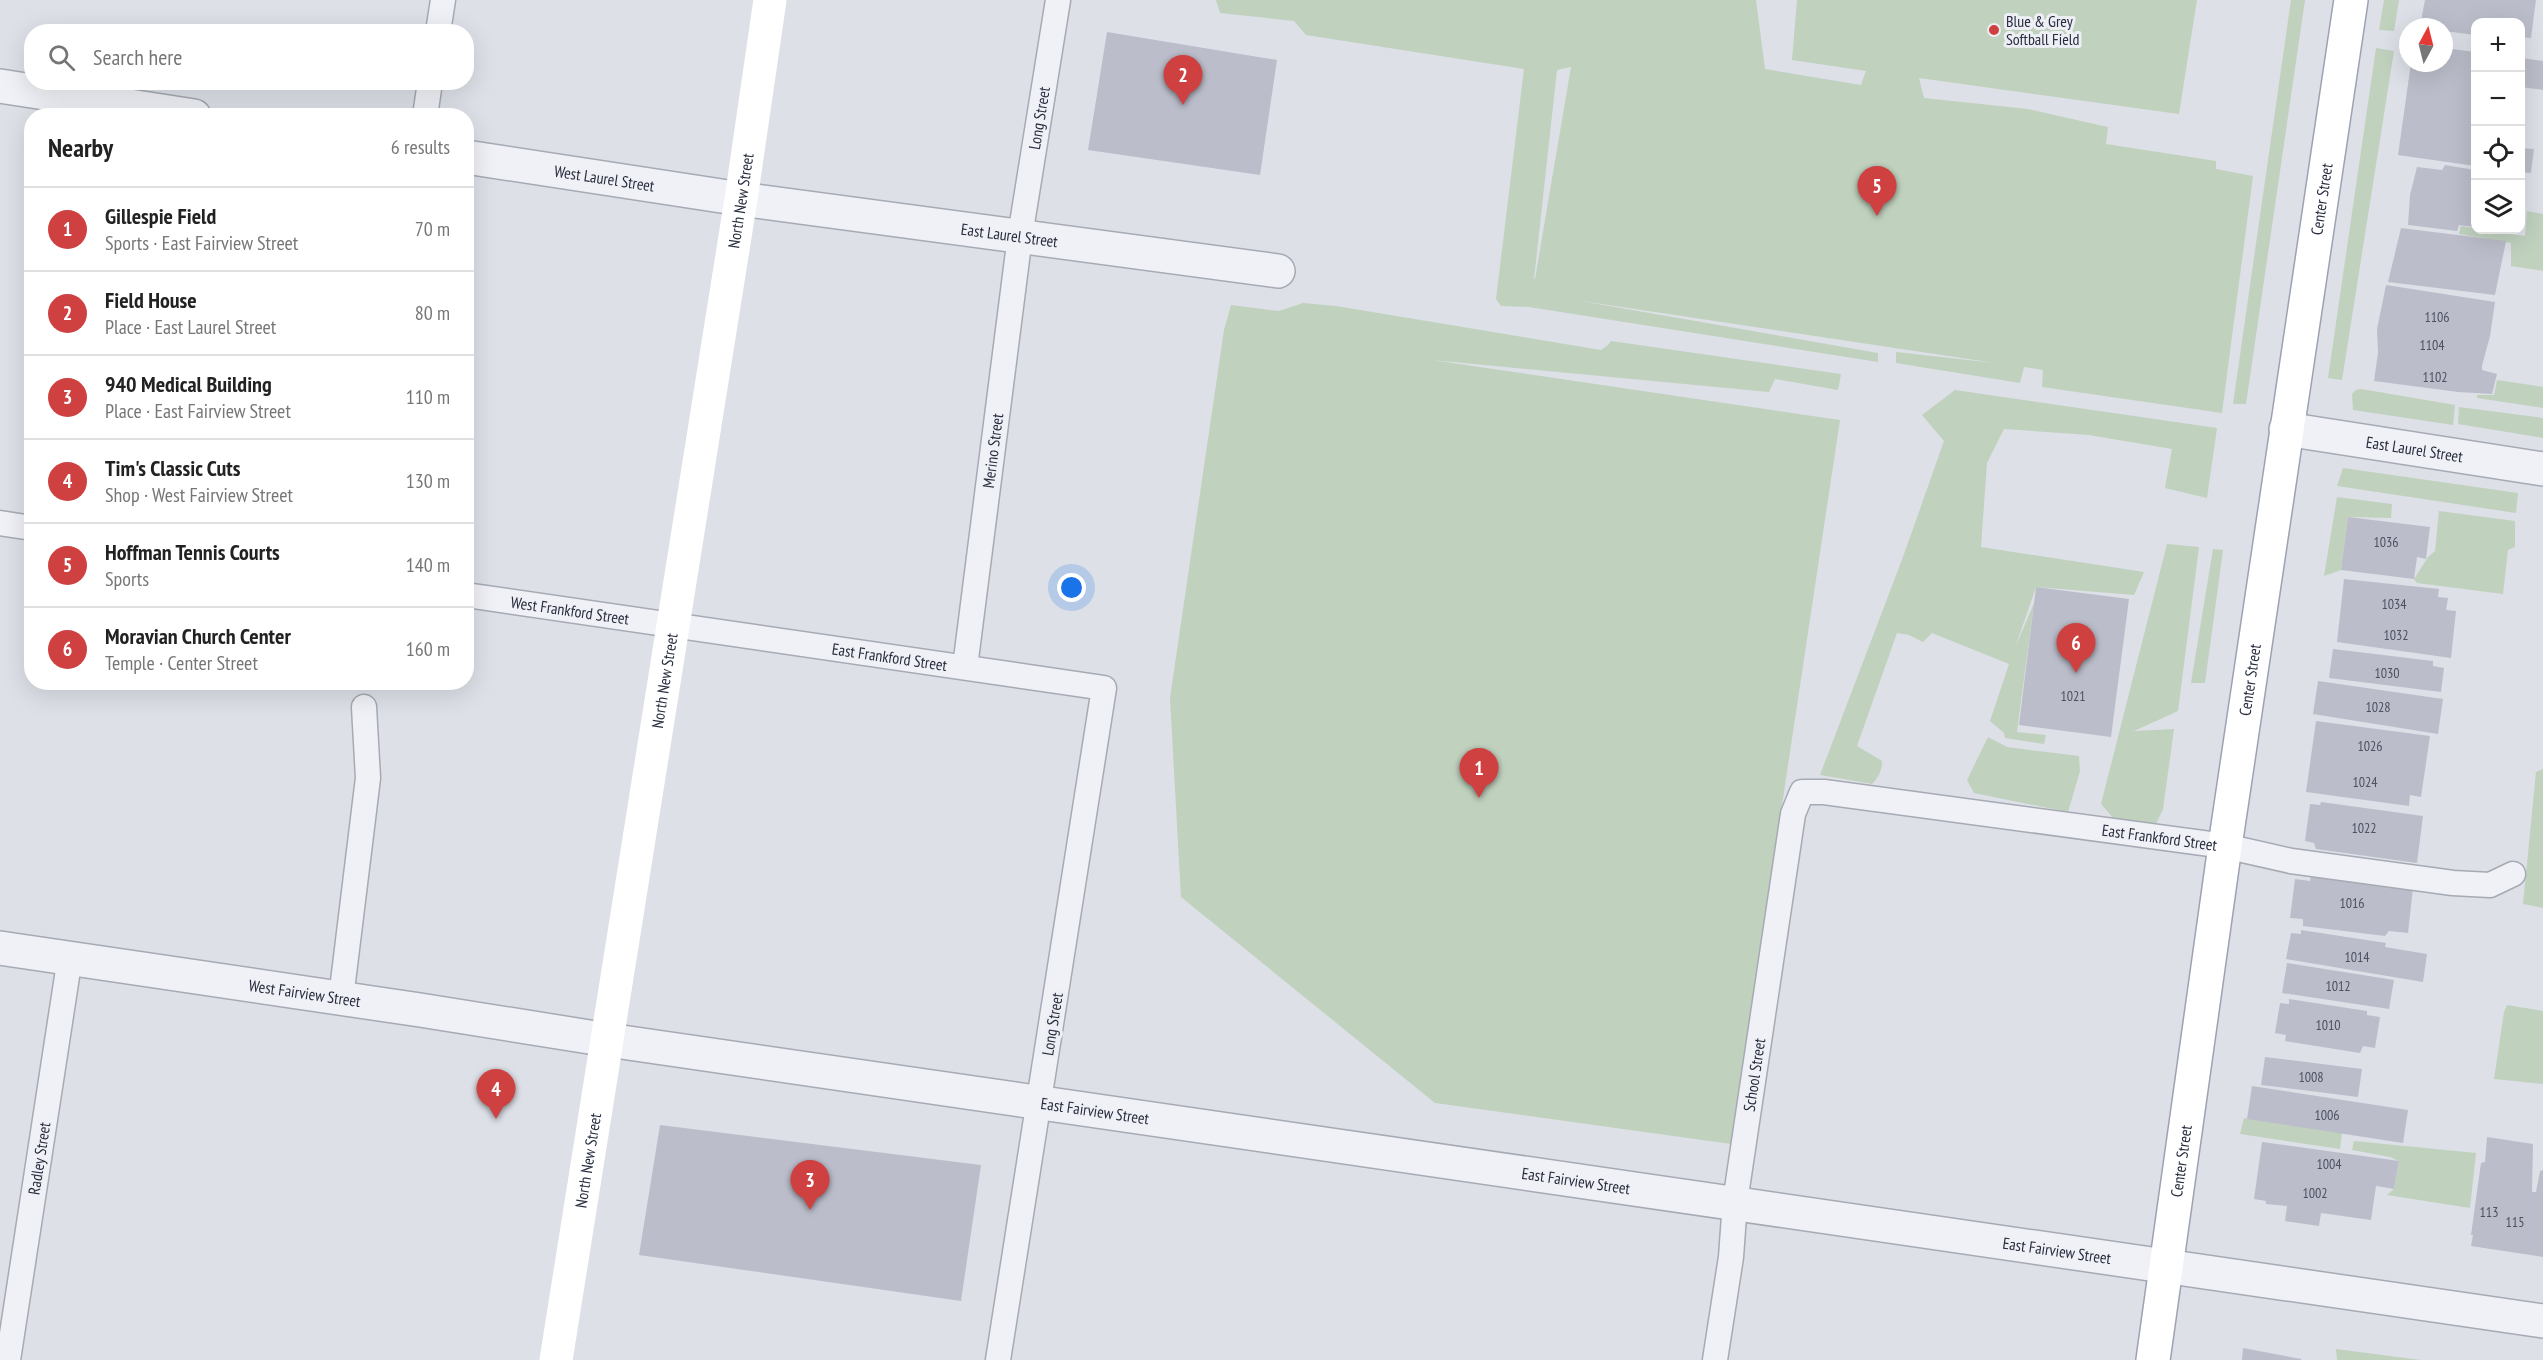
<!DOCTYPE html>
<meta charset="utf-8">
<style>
body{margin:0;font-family:"PT Sans Narrow",sans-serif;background:#f6f6f6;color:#222}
.controls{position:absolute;right:18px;top:18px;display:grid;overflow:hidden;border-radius:12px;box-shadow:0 6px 24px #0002}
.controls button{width:54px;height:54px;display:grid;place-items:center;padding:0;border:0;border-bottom:2px solid #e0e0e0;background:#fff;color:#222;font:30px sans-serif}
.compass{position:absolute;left:2399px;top:18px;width:54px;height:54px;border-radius:50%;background:#fff;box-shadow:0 6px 24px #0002;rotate:7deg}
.you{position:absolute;left:1072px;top:588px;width:21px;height:21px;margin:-15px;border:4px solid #fff;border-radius:50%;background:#1a73e8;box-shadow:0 0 0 9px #1a73e833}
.badge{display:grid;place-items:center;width:39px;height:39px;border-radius:50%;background:#cf4040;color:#fff;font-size:20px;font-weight:700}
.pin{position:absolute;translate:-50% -50px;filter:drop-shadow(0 2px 3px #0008)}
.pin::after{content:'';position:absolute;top:32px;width:21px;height:18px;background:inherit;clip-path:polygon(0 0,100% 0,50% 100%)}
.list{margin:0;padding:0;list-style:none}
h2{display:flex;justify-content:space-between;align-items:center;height:78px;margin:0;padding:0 24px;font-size:26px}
h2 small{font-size:20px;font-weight:400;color:#767676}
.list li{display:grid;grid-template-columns:39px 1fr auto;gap:18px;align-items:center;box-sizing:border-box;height:84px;padding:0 24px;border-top:2px solid #e0e0e0}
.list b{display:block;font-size:22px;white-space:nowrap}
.list p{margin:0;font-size:20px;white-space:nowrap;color:#767676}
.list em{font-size:20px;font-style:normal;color:#767676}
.icon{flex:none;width:33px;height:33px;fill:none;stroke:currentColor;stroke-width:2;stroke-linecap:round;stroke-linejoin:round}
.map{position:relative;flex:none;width:2543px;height:1360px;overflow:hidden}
.search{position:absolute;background:#fff;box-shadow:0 6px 24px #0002;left:24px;top:24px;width:450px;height:66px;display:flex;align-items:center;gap:15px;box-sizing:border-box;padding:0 21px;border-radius:24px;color:#767676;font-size:22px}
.panel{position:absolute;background:#fff;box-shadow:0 6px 24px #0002;left:24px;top:108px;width:450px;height:582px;border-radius:24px}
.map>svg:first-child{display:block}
</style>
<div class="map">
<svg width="2543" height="1360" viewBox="0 0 2543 1360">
<rect width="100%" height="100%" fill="#dde0e7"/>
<path fill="#c0d1be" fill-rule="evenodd" d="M 1216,0 L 1756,0 L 1765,69 L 1861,85 L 1866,71 L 1792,60 L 1797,0 L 2197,0 L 2179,114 L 1919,78 L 1924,98 L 2028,109 L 2108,127 L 2106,144 L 2216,161 L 2216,169 L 2253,176 L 2222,413 L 2042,387 L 2043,370 L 2024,367 L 2020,383 L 1896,363 L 1896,352 L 1995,363 L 1575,300 L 1878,353 L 1878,362 L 1529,307 L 1501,306 L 1496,299 L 1524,69 L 1306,35 L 1294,21 L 1220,13 ZM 1571,67 L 1535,279 L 1534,279 L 1557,70 Z
M 2291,0 L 2305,0 L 2246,404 L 2233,404 Z
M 2384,0 L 2399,0 L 2394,31 L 2379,30 Z
M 2376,48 L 2394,51 L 2342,380 L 2328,378 Z
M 2527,211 L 2543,214 L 2543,271 L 2511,266 L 2511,243 L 2459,234 L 2461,226 L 2525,236 Z
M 1303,303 L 1336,306 L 1601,350 L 1608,345 L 1611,341 L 1841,374 L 1838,390 L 1775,379 L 1769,392 L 1432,360 L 1840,420 L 1731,1144 L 1435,1103 L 1181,897 L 1170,698 L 1224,330 L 1231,305 L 1279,311 Z
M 2497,380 L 2543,387 L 2543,408 L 2477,398 L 2477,395 L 2494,395 Z
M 2361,389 L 2455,405 L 2453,425 L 2353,410 L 2352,394 L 2356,390 Z
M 1955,390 L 2217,428 L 2207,498 L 2165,488 L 2172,449 L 2089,435 L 2004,429 L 1987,463 L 1981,547 L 2144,572 L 2134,595 L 2036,587 L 2015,648 L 2034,603 L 2017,732 L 2046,735 L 2044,744 L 2005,738 L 2004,733 L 1990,721 L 2009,664 L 1932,633 L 1923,642 L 1909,635 L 1897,633 L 1857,746 L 1882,761 C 1882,770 1879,777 1872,784 L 1820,775 L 1903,557 L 1944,441 L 1922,415 Z
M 2459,407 L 2543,418 L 2543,438 L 2458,424 Z
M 2343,468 L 2518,493 L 2516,513 L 2337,486 Z
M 2337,497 L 2392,504 L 2391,518 L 2348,517 L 2341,570 L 2324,576 Z
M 2439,511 L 2515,521 L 2515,547 L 2508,550 L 2503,594 L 2417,583 L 2414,579 L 2428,557 L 2435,551 Z
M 2167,544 L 2199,547 L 2178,711 L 2134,731 L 2174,729 L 2163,809 L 2156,824 L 2113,818 L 2101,804 Z
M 2213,549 L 2223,550 L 2205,683 L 2191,683 Z
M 1988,737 L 2007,747 L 2079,756 L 2080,771 L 2068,812 L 1974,793 L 1967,780 Z
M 2543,769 L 2543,908 L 2523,904 L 2536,772 Z
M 2507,1005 L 2543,1011 L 2543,1084 L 2494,1079 L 2504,1012 Z
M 2244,1118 L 2342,1133 L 2340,1149 L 2240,1134 Z
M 2354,1141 L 2476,1153 L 2470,1208 L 2387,1195 L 2394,1189 L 2399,1161 L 2390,1157 L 2352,1150 Z
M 2336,1349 L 2421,1360 L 2337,1360 Z"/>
<path fill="#bbbeca" d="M 2425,0 L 2536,0 L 2531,38 L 2520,37 L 2520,22 L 2475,22 L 2475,35 L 2444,31 L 2444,27 L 2435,27 L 2436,25 L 2421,21 Z
M 1107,32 L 1277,60 L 1260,175 L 1088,150 Z
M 2444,48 L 2475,52 L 2475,104 L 2473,115 L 2475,116 L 2475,166 L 2398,155 L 2411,63 L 2444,63 Z
M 2520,58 L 2543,61 L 2543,90 L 2520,87 Z
M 2520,148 L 2534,149 L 2531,173 L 2520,172 Z
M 2445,165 L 2475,170 L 2475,227 L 2459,225 L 2457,231 L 2408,225 L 2410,195 L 2417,167 L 2442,170 Z
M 2401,228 L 2506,241 L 2495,295 L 2388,282 Z
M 2386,285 L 2495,302 L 2490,336 L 2482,366 L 2482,370 L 2497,374 L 2492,394 L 2458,392 L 2374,381 L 2378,353 L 2377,329 Z
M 2348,517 L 2430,527 L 2426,559 L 2417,557 L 2414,579 L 2341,570 Z
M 2344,579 L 2439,589 L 2438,597 L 2448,598 L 2446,610 L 2456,611 L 2451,658 L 2337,642 Z
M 2036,587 L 2129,599 L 2111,737 L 2019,725 Z
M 2333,649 L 2433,661 L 2433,666 L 2444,668 L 2441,692 L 2329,678 Z
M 2318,681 L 2443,699 L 2438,734 L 2313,714 Z
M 2316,721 L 2430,736 L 2421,797 L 2410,795 L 2409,806 L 2306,792 Z
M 2321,802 L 2423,816 L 2417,863 L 2316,849 L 2314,843 L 2305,841 L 2310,804 L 2320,805 Z
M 2311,875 L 2413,888 L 2408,933 L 2389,931 L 2385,936 L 2303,926 L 2303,919 L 2290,918 L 2295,879 L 2310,881 Z
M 2301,930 L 2386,943 L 2385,947 L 2427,954 L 2423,982 L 2286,959 L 2291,933 L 2301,934 Z
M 2287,963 L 2394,980 L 2389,1009 L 2282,993 Z
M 2289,999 L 2367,1011 L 2367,1015 L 2380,1017 L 2375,1048 L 2363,1046 L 2360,1053 L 2285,1041 L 2286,1035 L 2275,1033 L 2280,1003 L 2289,1004 Z
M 2265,1057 L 2362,1069 L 2358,1097 L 2261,1085 Z
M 2252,1086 L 2408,1110 L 2403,1143 L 2247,1119 Z
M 660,1125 L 981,1165 L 961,1301 L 639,1255 Z
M 2487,1137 L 2533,1144 L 2532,1192 L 2536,1192 L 2540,1171 L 2543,1170 L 2543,1257 L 2471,1246 L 2473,1235 L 2471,1235 L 2481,1163 L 2485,1162 Z
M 2262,1142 L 2399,1161 L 2394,1189 L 2376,1186 L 2371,1220 L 2321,1213 L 2319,1226 L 2285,1221 L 2287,1206 L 2266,1204 L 2266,1201 L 2254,1199 Z
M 2243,1348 L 2301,1359 L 2301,1360 L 2242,1360 Z"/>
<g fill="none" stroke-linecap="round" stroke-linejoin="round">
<g stroke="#a6aab4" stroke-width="27">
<g id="service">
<path d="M 438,32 L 443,0"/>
<path d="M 425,116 L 430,82"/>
<path d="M 0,523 L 32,528"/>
<path id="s1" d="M 466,595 L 1104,688 L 998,1360"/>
<path id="s2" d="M 965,667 L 1020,236 L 1058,0"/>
<path d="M 341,998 L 368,778 L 364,707"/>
<path id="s3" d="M 8,1360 L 70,957"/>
<path id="s4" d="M 1715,1360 L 1731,1257 L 1735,1202 L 1793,814 L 1802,792 L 1824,792 L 2225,846 L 2291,861 L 2453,883 L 2490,885 L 2513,874"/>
</g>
</g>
<g stroke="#a6aab4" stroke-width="36">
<g id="minor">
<path d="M 0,86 L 194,116"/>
<path id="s5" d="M 466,157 L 741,199 L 1278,271"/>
<path id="s6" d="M 2286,429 L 2543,469"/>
<path id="s7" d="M 0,948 L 420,1010 L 608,1040 L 2543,1321"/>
</g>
</g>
<g stroke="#9da2b3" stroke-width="36">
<g id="primary">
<path id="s9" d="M 2153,1360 L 2225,846 L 2351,0"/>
</g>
</g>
<use href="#service" stroke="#f0f1f6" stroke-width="24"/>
<use href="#minor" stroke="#f0f1f6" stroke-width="33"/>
<path stroke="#fff" stroke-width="33" id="s8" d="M 556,1360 L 741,199 L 770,0"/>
<use href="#primary" stroke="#fff" stroke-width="33"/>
</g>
<circle fill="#cf4040" stroke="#edeff5" stroke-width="2" cx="1994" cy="30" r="6"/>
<g text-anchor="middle" stroke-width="6" stroke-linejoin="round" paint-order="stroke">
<g font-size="14" fill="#4c5061">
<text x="2437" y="322">1106</text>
<text x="2432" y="350">1104</text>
<text x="2435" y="382">1102</text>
<text x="2386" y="547">1036</text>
<text x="2394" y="609">1034</text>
<text x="2396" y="640">1032</text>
<text x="2387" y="678">1030</text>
<text x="2073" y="701">1021</text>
<text x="2378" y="712">1028</text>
<text x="2370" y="751">1026</text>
<text x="2365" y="787">1024</text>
<text x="2364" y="833">1022</text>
<text x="2352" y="908">1016</text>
<text x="2357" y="962">1014</text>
<text x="2338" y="991">1012</text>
<text x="2328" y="1030">1010</text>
<text x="2311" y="1082">1008</text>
<text x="2327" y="1120">1006</text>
<text x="2329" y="1169">1004</text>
<text x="2315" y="1198">1002</text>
<text x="2489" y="1217">113</text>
<text x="2515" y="1227">115</text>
</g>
<g font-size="16" fill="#272c3e" stroke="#edeff5" text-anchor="start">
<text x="2006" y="27">Blue &amp; Grey<tspan x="2006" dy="18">Softball Field</tspan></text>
</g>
<g font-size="16" fill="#272c3e" stroke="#edeff5">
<text dy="6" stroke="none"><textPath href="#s2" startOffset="554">Long Street</textPath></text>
<text dy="6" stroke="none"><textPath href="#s5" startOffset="140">West Laurel Street</textPath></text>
<text dy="6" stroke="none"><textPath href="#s9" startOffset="1173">Center Street</textPath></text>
<text dy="6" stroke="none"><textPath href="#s8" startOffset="1174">North New Street</textPath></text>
<text dy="6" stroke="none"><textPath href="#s5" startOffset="549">East Laurel Street</textPath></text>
<text dy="6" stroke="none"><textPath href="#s6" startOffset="130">East Laurel Street</textPath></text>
<text dy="6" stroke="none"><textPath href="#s2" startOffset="218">Merino Street</textPath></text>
<text dy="6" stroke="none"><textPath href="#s1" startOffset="105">West Frankford Street</textPath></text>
<text dy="6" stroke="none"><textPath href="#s1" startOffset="428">East Frankford Street</textPath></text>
<text dy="6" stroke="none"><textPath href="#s8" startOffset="688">North New Street</textPath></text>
<text dy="6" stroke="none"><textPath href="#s9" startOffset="687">Center Street</textPath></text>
<text dy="6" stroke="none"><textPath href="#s4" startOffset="936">East Frankford Street</textPath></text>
<text dy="6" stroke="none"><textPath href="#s7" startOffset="308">West Fairview Street</textPath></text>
<text transform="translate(1052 1024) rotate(-81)" y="6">Long Street</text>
<text dy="6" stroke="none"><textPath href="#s4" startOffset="288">School Street</textPath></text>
<text dy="6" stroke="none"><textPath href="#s7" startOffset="1107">East Fairview Street</textPath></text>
<text dy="6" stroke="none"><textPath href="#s3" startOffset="204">Radley Street</textPath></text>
<text dy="6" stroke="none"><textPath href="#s8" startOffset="202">North New Street</textPath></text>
<text dy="6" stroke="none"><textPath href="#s9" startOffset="201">Center Street</textPath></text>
<text dy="6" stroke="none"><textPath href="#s7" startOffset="1593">East Fairview Street</textPath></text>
<text dy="6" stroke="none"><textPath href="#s7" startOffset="2079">East Fairview Street</textPath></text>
</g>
</g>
</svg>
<div class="controls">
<button>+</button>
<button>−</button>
<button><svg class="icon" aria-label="locate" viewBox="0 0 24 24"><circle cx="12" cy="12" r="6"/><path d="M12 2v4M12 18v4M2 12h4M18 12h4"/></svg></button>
<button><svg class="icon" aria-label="layers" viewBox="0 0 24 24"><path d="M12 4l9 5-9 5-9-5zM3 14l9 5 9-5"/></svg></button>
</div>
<svg class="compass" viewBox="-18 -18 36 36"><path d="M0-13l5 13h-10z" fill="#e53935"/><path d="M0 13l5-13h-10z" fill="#767676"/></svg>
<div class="you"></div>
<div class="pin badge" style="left:1479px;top:798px">1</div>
<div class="pin badge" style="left:1183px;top:105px">2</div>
<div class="pin badge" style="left:810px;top:1210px">3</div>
<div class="pin badge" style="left:496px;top:1119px">4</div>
<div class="pin badge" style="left:1877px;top:216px">5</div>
<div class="pin badge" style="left:2076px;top:673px">6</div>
<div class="search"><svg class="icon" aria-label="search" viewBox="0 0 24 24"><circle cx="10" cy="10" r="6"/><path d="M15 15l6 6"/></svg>Search here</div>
<section class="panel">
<h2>Nearby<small>6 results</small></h2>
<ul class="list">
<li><span class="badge">1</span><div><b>Gillespie Field</b><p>Sports · East Fairview Street</p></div><em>70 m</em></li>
<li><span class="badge">2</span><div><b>Field House</b><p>Place · East Laurel Street</p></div><em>80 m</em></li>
<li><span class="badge">3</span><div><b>940 Medical Building</b><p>Place · East Fairview Street</p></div><em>110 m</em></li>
<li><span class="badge">4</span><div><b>Tim's Classic Cuts</b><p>Shop · West Fairview Street</p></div><em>130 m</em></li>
<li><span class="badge">5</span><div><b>Hoffman Tennis Courts</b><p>Sports</p></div><em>140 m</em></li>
<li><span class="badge">6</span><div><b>Moravian Church Center</b><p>Temple · Center Street</p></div><em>160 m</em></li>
</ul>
</section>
</div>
